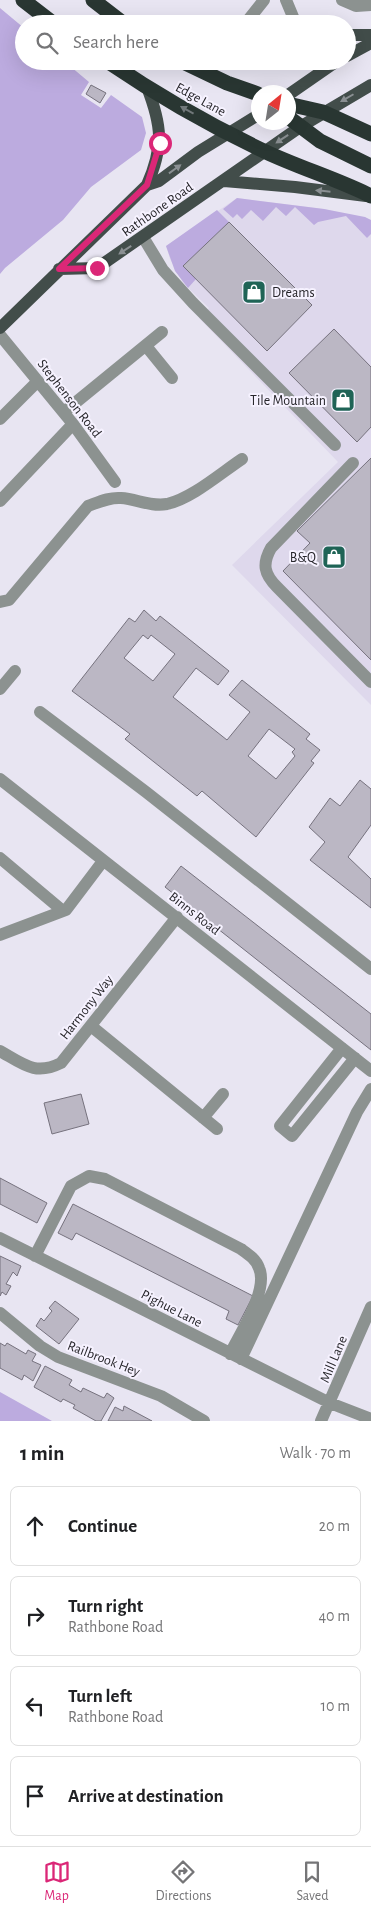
<!DOCTYPE html>
<meta charset="utf-8">
<style>
body{margin:0;font-family:"Alegreya Sans",sans-serif;background:#f2f2f2;color:#202124}
.compass{position:absolute;left:251px;top:85px;width:45px;height:45px;border-radius:50%;background:#fff;box-shadow:0 5px 20px #0002;rotate:30deg}
.stop{position:absolute;width:15px;height:15px;margin:-11px;border:4px solid #db2777;border-radius:50%;background:#fff}
.stop.end{background:#db2777;border-color:#fff;box-shadow:0 1px 5px #0008}
.list{margin:0;padding:0;list-style:none}
h2{display:flex;justify-content:space-between;align-items:center;height:65px;margin:0;padding:0 20px;font-size:21px}
h2 small{font-size:16px;font-weight:400;color:#757577}
.list li{display:grid;grid-template-columns:32px 1fr auto;gap:15px;align-items:center;box-sizing:border-box;height:80px;margin:0 10px 10px;padding:0 10px;border:1px solid #e0e0e0;border-radius:8px}
.list b{display:block;font-size:19px;white-space:nowrap}
.list p{margin:0;font-size:16px;white-space:nowrap;color:#757577}
.list em{font-size:16px;font-style:normal;color:#757577}
.icon{flex:none;width:28px;height:28px;fill:none;stroke:currentColor;stroke-width:2;stroke-linecap:round;stroke-linejoin:round}
.map{position:relative;flex:none;width:371px;height:1421px;overflow:hidden}
.search{position:absolute;background:#fff;box-shadow:0 5px 20px #0002;left:15px;right:15px;top:15px;height:55px;display:flex;align-items:center;gap:12px;box-sizing:border-box;padding:0 18px;border-radius:28px;color:#757577;font-size:19px}
.sheet{height:425px;background:#fff}
nav{display:flex;justify-content:space-around;align-items:center;box-sizing:border-box;height:70px;border-top:1px solid #e0e0e0;background:#fff;font-size:14px;color:#757577}
nav a{display:grid;justify-items:center;gap:2px}
nav .on{color:#db2777}
.map>svg:first-child{display:block}
</style>
<div class="map">
<svg width="371" height="1421" viewBox="0 0 371 1421">
<rect width="100%" height="100%" fill="#e8e5f2"/>
<path fill="#ded8ec" d="M 237,198 L 324,209 L 371,220 L 371,705 L 232,565 L 338,462 L 199,318 L 209,308 L 183,283 L 170,259 L 166,246 Z"/>
<path fill="#bcabdf" d="M 0,8 L 24,28 L 24,61 L 64,61 L 89,82 L 81,95 L 101,108 L 111,95 L 142,117 L 146,133 L 141,150 L 91,187 L 63,220 L 5,268 L 0,274 Z
M 237,198 L 324,209 L 365,217 L 371,220 L 371,234 L 367,238 L 346,216 L 318,222 L 314,225 L 295,207 L 286,216 L 276,207 L 263,221 L 251,210 L 242,219 L 237,214 L 233,218 L 223,209 Z
M 217,210 L 229,222 L 184,266 L 196,279 L 188,288 L 175,271 L 166,246 Z
M 0,1392 L 52,1421 L 0,1421 Z"/>
<path fill="#bbb7c4" stroke="#76727e" fill-rule="evenodd" d="M 91,85 L 106,93 L 100,103 L 86,94 Z
M 229,222 L 312,305 L 267,351 L 183,266 Z
M 334,329 L 371,367 L 371,427 L 357,442 L 289,373 Z
M 371,458 L 371,660 L 283,571 L 310,543 L 297,531 Z
M 144,610 L 156,621 L 160,616 L 229,671 L 218,685 L 196,668 L 173,697 L 227,740 L 250,712 L 229,695 L 242,680 L 310,734 L 306,739 L 320,750 L 311,761 L 314,763 L 256,837 L 202,791 L 197,796 L 125,739 L 130,734 L 72,691 L 129,618 L 135,622 ZM 143,635 L 148,639 L 151,635 L 175,654 L 153,681 L 124,658 ZM 269,729 L 295,749 L 292,752 L 295,756 L 276,779 L 248,756 Z
M 360,780 L 371,789 L 371,825 L 348,857 L 371,879 L 371,908 L 310,860 L 325,842 L 309,827 L 330,798 L 340,806 Z
M 181,866 L 371,1014 L 371,1050 L 165,887 Z
M 81,1094 L 89,1124 L 52,1134 L 44,1103 Z
M 0,1178 L 47,1203 L 37,1223 L 0,1204 Z
M 73,1204 L 253,1296 L 238,1325 L 226,1319 L 229,1311 L 76,1233 L 72,1240 L 58,1233 Z
M 0,1256 L 21,1266 L 17,1276 L 13,1272 L 6,1284 L 11,1286 L 6,1295 L 2,1292 L 0,1296 Z
M 55,1301 L 79,1319 L 59,1344 L 36,1326 L 41,1318 L 44,1321 L 52,1311 L 49,1308 Z
M 0,1343 L 5,1346 L 7,1343 L 26,1354 L 28,1350 L 36,1354 L 32,1361 L 41,1365 L 33,1381 L 24,1375 L 22,1380 L 0,1368 Z
M 45,1366 L 72,1380 L 69,1385 L 81,1392 L 83,1388 L 104,1398 L 107,1393 L 114,1398 L 101,1421 L 96,1421 L 73,1408 L 75,1405 L 63,1399 L 61,1402 L 34,1387 Z
M 124,1406 L 152,1421 L 108,1421 L 115,1407 L 123,1411 Z"/>
<g fill="none" stroke-linecap="round" stroke-linejoin="round">
<path stroke="#8c9290" stroke-width="12" d="M 286,0 L 296,24
M 342,0 L 356,6 L 371,5
M 245,24 L 264,0
M 143,237 L 163,270 L 193,303 L 335,445
M 0,335 L 73,424 L 115,482
M 146,346 L 172,378
M 64,412 L 162,332
M 0,419 L 38,381
M 353,463 L 271,548 C 262,564 264,574 277,587 L 371,682
M 0,501 L 73,424
M 0,602 L 9,600 L 88,506 C 99,502 109,497 121,498 C 137,499 150,507 167,504 C 191,499 221,473 242,459
M 0,689 L 15,671
M 40,712 L 146,792 L 371,969
M 0,779 L 371,1071
M 0,858 L 63,911
M 0,935 L 66,910 L 103,861
M 91,1026 L 217,1129
M 342,1048 L 280,1126 L 292,1136 L 355,1058
M 0,1051 C 23,1064 35,1076 61,1063 L 177,917
M 203,1118 L 223,1094
M 0,1238 L 330,1403 L 371,1419
M 35,1256 L 71,1186 L 89,1176 L 105,1179 L 241,1249 C 248,1254 256,1259 259,1268 C 269,1290 240,1333 230,1354
M 0,1313 L 40,1346 L 58,1357 L 161,1396 L 204,1421
M 241,1359 L 357,1112 L 371,1089
M 321,1421 L 371,1307"/>
<path stroke="#424d4a" stroke-width="12" d="M 347,35 L 371,35
M 347,56 L 371,43
M 288,95 L 337,61
M 224,181 L 295,187 L 366,196
M 147,185 C 164,146 162,126 147,87
M 59,269 L 97,268 L 300,127 L 371,85
M 0,328 L 147,185 L 159,181 L 198,152 L 258,115"/>
<path stroke="#293632" stroke-width="15" d="M 23,0 L 54,24
M 93,0 L 124,24
M 107,61 C 157,95 211,126 266,152 C 300,168 337,179 371,196
M 181,61 L 227,83 L 258,94
M 288,104 L 323,112 L 371,134
M 288,117 L 320,141 L 371,166"/>
</g>
<defs><path id="oneway-solid" d="M-6-.8H1V-3.2L6.5 0L1 3.2V.8H-6Z" transform="scale(1.25)"/></defs>
<g fill="#8a8f92">
<use href="#oneway-solid" transform="translate(347 98) rotate(150)"/>
<use href="#oneway-solid" transform="translate(282 139) rotate(146)"/>
<use href="#oneway-solid" transform="translate(175 169) rotate(-36)"/>
<use href="#oneway-solid" transform="translate(323 191) rotate(-174)"/>
<use href="#oneway-solid" transform="translate(125 250) rotate(147)"/>
</g>
<use fill="#71787a" href="#oneway-solid" transform="translate(187 110) rotate(-151)"/>
<g fill="none" stroke-linecap="round" stroke-linejoin="round">
<path stroke="#db2777" stroke-width="6" d="M 97,268 L 59,269 L 147,185 L 160,143"/>
</g>
<defs>
<g id="shop-square" transform="scale(1.25)"><rect x="-9" y="-9" width="18" height="18" rx="4" fill="#1f6456" stroke="#f6f2ff"/><path d="M-5-2.5h2.3a2.7 3.5 0 0 1 5.4 0H5L5.5 6h-11ZM-1.5-2.5h3a1.5 2.3 0 0 0-3 0Z" fill="#fff"/></g>
</defs>
<g fill-rule="evenodd">
<use href="#shop-square" x="254" y="292"/>
<use href="#shop-square" x="343" y="400"/>
<use href="#shop-square" x="334" y="557"/>
</g>
<g text-anchor="middle" stroke-width="4" stroke-linejoin="round" paint-order="stroke">
<g font-size="14" fill="#27262b" stroke="#f6f2ff">
<text transform="translate(201 99) rotate(29)" y="5">Edge Lane</text>
<text transform="translate(157 209) rotate(-35)" y="5">Rathbone Road</text>
<text transform="translate(70 398) rotate(52)" y="5">Stephenson Road</text>
<text transform="translate(195 913) rotate(38)" y="5">Binns Road</text>
<text transform="translate(86 1007) rotate(-52)" y="5">Harmony Way</text>
<text transform="translate(172 1308) rotate(27)" y="5">Pighue Lane</text>
<text transform="translate(104 1358) rotate(21)" y="5">Railbrook Hey</text>
<text transform="translate(333 1359) rotate(-67)" y="5">Mill Lane</text>
</g>
<g font-size="14" fill="#27262b" stroke="#f6f2ff" text-anchor="end">
<text x="272" y="297" text-anchor="start">Dreams</text>
<text x="326" y="405">Tile Mountain</text>
<text x="316" y="562">B&amp;Q</text>
</g>
</g>
</svg>
<svg class="compass" viewBox="-18 -18 36 36"><path d="M0-13l5 13h-10z" fill="#e53935"/><path d="M0 13l5-13h-10z" fill="#757577"/></svg>
<div class="stop" style="left:160px;top:143px"></div>
<div class="stop end" style="left:97px;top:268px"></div>
<div class="search"><svg class="icon" aria-label="search" viewBox="0 0 24 24"><circle cx="10" cy="10" r="6"/><path d="M15 15l6 6"/></svg>Search here</div>
</div>
<section class="sheet">
<h2>1 min<small>Walk · 70 m</small></h2>
<ul class="list">
<li><svg class="icon" aria-label="ahead" viewBox="0 0 24 24"><path d="M12 20V5M6 11l6-6 6 6"/></svg><div><b>Continue</b></div><em>20 m</em></li>
<li><svg class="icon" aria-label="right" viewBox="0 0 24 24"><path d="M7 20v-9h11M14 6l5 5-5 5"/></svg><div><b>Turn right</b><p>Rathbone Road</p></div><em>40 m</em></li>
<li><svg class="icon" aria-label="left" viewBox="0 0 24 24"><path d="M17 20v-9H6M10 6l-5 5 5 5"/></svg><div><b>Turn left</b><p>Rathbone Road</p></div><em>10 m</em></li>
<li><svg class="icon" aria-label="arrive" viewBox="0 0 24 24"><path d="M6 21V4h12l-3 4 3 4H6"/></svg><div><b>Arrive at destination</b></div></li>
</ul>
</section>
<nav>
<a class="on"><svg class="icon" aria-label="map" viewBox="0 0 24 24"><path d="M3 6l6-2 6 2 6-2v14l-6 2-6-2-6 2zM9 4v14M15 6v14"/></svg>Map</a>
<a><svg class="icon" aria-label="directions" viewBox="0 0 24 24"><path d="M12 3l9 9-9 9-9-9zM9 14v-3h6M13 9l2 2-2 2"/></svg>Directions</a>
<a><svg class="icon" aria-label="saved" viewBox="0 0 24 24"><path d="M7 4h10v16l-5-4-5 4z"/></svg>Saved</a>
</nav>
